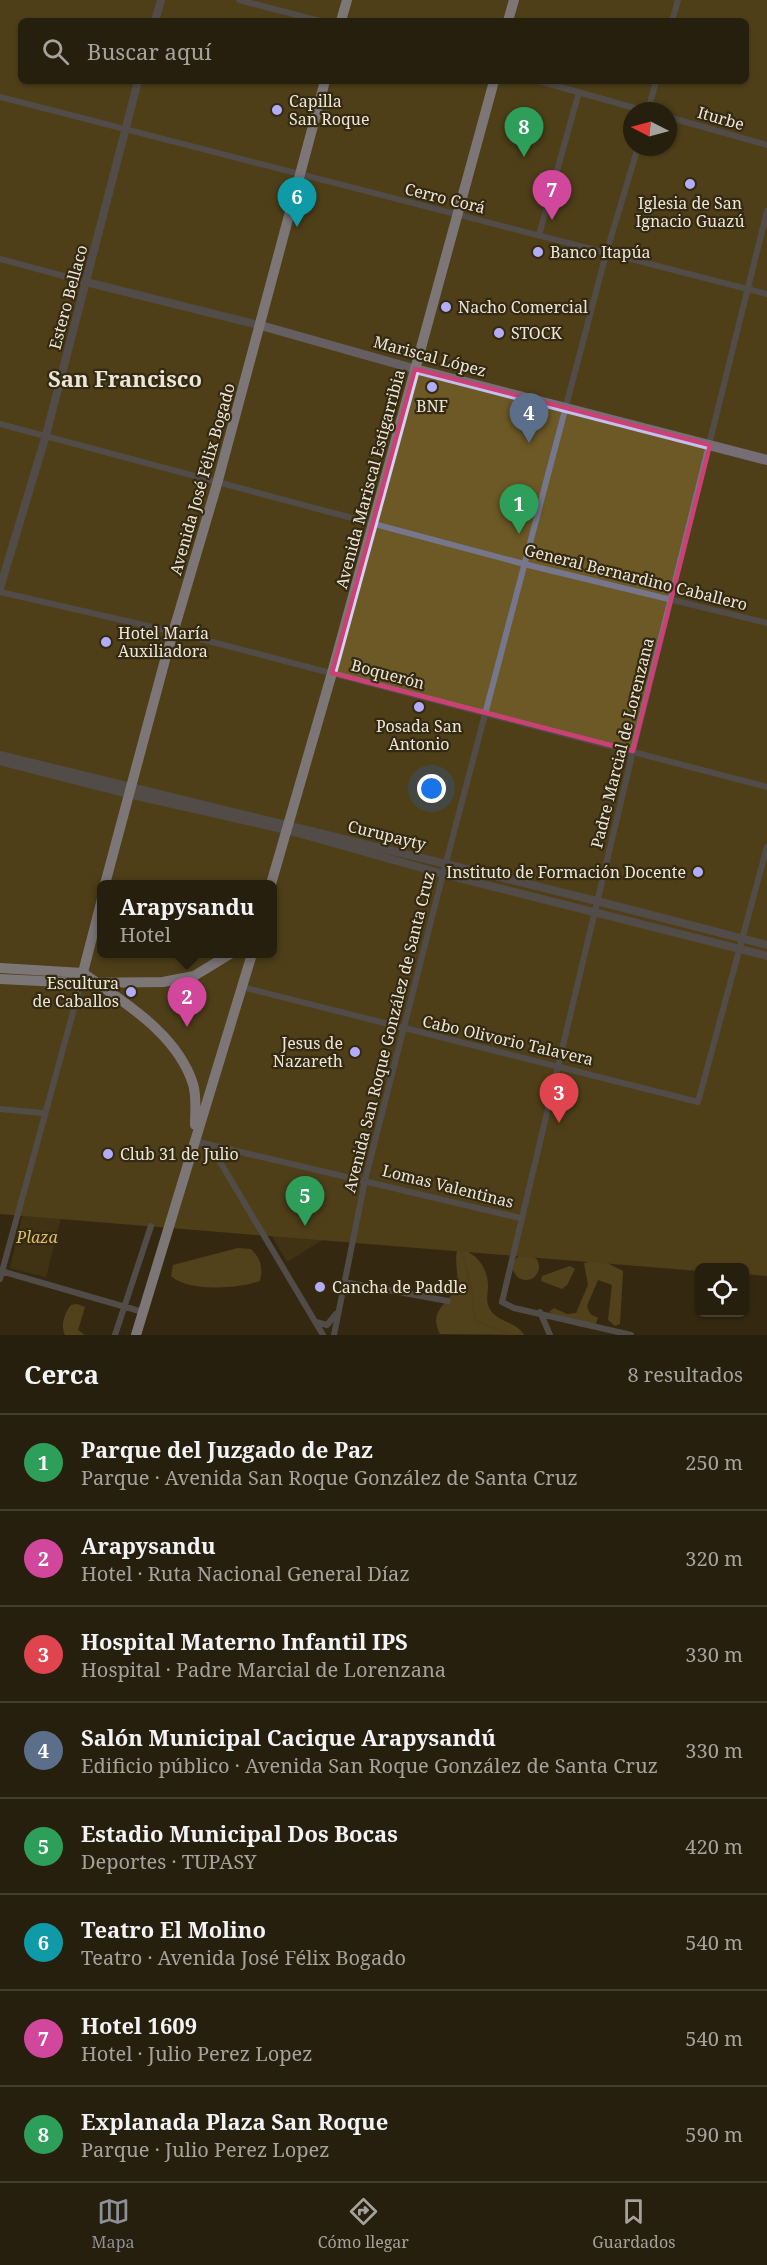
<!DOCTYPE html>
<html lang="es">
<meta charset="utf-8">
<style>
body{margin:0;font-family:"Noto Serif",serif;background:#2f2716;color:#f1f3f6}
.controls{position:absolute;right:18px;bottom:18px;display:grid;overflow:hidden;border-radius:9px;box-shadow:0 2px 4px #0004}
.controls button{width:54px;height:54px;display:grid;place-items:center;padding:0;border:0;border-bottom:2px solid #433d2e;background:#271f0d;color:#f1f3f6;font:30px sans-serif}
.compass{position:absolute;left:623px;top:102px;width:54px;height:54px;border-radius:50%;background:#271f0d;box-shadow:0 2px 4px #0004;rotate:276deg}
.you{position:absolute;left:432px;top:789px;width:21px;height:21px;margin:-15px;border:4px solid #fff;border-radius:50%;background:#1a73e8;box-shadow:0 0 0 9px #1a73e833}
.badge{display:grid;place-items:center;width:39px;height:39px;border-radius:50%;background:#8c9099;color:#fff;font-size:20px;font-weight:700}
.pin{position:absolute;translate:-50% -50px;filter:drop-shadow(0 2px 3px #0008)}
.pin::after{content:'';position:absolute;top:32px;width:21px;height:18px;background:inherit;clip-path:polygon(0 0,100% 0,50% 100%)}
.popup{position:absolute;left:97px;top:880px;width:180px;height:78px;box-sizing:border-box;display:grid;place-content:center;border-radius:9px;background:#271f0d;filter:drop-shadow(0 2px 4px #0005);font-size:20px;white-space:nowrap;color:#a4a29d}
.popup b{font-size:22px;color:#f1f3f6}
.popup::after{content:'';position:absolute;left:50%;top:100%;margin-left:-12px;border:12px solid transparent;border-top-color:#271f0d}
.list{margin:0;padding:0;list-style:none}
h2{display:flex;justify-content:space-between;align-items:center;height:78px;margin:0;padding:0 24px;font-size:26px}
h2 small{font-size:20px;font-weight:400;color:#a4a29d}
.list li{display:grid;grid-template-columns:39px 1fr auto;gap:18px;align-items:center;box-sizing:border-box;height:96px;padding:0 24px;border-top:2px solid #433d2e}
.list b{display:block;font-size:22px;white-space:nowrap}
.list p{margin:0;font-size:20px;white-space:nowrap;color:#a4a29d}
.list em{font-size:20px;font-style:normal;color:#a4a29d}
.icon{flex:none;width:33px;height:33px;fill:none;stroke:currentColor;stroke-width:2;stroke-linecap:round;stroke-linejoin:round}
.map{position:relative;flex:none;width:767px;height:1335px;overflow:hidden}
.search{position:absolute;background:#271f0d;box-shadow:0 2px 4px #0004;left:18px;right:18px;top:18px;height:66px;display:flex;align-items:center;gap:15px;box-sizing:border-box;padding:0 21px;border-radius:9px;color:#a4a29d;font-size:22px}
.sheet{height:846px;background:#271f0d}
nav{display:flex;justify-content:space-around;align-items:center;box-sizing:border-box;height:84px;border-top:2px solid #433d2e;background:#271f0d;font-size:16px;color:#a4a29d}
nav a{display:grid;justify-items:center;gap:3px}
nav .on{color:#8c9099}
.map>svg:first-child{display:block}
</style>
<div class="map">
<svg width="767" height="1335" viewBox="0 0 767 1335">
<rect width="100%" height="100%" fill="#342911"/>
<path fill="#4c3e1a" d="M 27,1197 L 64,1206 L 46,1277 L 10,1268 Z
M 257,1210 L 326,1238 L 287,1262 Z"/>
<path fill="#745f2c" d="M 238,1248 L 251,1249 C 261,1259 263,1267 260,1281 C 238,1289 188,1292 171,1276 L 173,1265 Z
M 458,1249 C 475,1251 488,1267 488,1286 C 488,1292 486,1299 488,1305 C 494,1323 516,1320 524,1335 L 440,1334 C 427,1310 451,1302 456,1287 C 460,1275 453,1260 458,1249 Z
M513 1267a13 13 0 1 1 26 0a13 13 0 1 1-26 0Z
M 601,1260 L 623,1271 L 620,1324 L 615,1326 L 608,1320 L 612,1285 L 598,1280 L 587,1306 L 590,1314 L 598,1318 L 594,1329 L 577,1326 L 549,1312 L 554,1308 L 567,1314 L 576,1313 L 588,1285 L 584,1263 Z
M 570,1266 L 575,1269 L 567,1285 L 562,1289 L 541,1281 L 542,1276 Z
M 77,1304 L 85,1307 L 78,1330 L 85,1335 L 65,1335 C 60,1326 65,1312 71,1305 Z"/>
<path fill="#6d5925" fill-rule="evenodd" d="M 0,0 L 767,0 L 767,1276 L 745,1274 L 744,1268 L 700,1268 L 699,1271 L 0,1214 ZM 21,21 L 746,21 L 746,81 L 21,81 ZM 632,111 L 668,111 L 668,147 L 632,147 ZM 102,884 L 272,884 L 272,954 L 102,954 Z"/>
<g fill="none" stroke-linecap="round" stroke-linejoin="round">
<path stroke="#6d5925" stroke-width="2" d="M 461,1250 L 471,1285 L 475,1321 L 513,1335"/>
<path stroke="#76768c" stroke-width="6" d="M 239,0 L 320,21
M 672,21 L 678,0
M 539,81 L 645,111
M 0,97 L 767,294
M 648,111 L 656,81
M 668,117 L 767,145
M 539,235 L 579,92
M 0,259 L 86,282
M 0,424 L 524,564 L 767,623
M 0,592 L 174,632 L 767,787
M 242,987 L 698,1102 L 767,847
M 0,1109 L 43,1113
M 194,1141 L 520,1218
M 210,1145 L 323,1335
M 1,1271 L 143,1312
M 0,1279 L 81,983
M 344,1282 L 448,1301
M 540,1312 L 550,1335
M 316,1322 L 327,1325 L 336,1314
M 115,1335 L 151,1226
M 334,1335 L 365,1180 L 443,874 L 606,254 L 638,147
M 631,1335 L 514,1308 L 502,1302 L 633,751 L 767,211"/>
<path stroke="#76768c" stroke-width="8" d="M 155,21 L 161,0
M 86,282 L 259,325
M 0,588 L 46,435 L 138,81
M 0,755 L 597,901 L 767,945
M 0,761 L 128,794 L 287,830 L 443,874 L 767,956"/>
<path stroke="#a1a0c3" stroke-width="9" d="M 259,325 L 415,369"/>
<path stroke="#c3c1ee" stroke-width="10" d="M 415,369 L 767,460"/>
<path stroke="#d3d2f4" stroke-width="10" d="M 341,21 L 347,0
M 508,21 L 514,0
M 105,884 L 165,660 L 217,484 L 325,81
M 271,884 L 332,673 L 494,81
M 0,968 L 83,973
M 83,973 C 123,1002 177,1033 193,1084 C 197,1097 195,1112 195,1125
M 0,979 L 81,983 L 163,982 L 194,976 L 230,954
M 81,980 L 102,899
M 136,1335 L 252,954"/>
</g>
<path d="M0 0H767V1335H0ZM 415,369 L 710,445 L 633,751 L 332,673 Z" fill="#342911" fill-opacity=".55" fill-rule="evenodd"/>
<path fill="none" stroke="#cb4174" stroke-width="4.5" stroke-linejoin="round" d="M 415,369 L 710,445 L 633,751 L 332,673 Z"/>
<g fill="#b2adf9" stroke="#342911" stroke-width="2">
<circle cx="277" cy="110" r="6"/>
<circle cx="690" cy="184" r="6"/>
<circle cx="538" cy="252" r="6"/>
<circle cx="446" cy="307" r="6"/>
<circle cx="499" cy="333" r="6"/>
<circle cx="432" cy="387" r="6"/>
<circle cx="106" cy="642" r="6"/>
<circle cx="419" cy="707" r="6"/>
<circle cx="698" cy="872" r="6"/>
<circle cx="131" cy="992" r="6"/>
<circle cx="355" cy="1052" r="6"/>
<circle cx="108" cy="1154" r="6"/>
<circle cx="320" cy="1287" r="6"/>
</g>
<g text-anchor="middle" stroke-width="4.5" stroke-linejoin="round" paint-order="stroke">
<g font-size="16" fill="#ede6d8" stroke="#342911" text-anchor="start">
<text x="289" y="107">Capilla<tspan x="289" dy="18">San Roque</tspan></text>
<text x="690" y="209" text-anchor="middle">Iglesia de San<tspan x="690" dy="18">Ignacio Guazú</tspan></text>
<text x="550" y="258">Banco Itapúa</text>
<text x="458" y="313">Nacho Comercial</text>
<text x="511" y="339">STOCK</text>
<text x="432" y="412" text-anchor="middle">BNF</text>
<text x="118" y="639">Hotel María<tspan x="118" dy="18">Auxiliadora</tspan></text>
<text x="419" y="732" text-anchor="middle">Posada San<tspan x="419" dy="18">Antonio</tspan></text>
<text x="686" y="878" text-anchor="end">Instituto de Formación Docente</text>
<text x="119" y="989" text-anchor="end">Escultura<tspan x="119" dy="18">de Caballos</tspan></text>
<text x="343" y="1049" text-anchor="end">Jesus de<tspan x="343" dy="18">Nazareth</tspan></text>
<text x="120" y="1160">Club 31 de Julio</text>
<text x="332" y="1293">Cancha de Paddle</text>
</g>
<g font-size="16" fill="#ede6d8" stroke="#342911">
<text transform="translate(721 118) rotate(16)" y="6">Iturbe</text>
<text transform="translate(445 198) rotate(14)" y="6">Cerro Corá</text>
<text transform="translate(68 297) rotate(-75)" y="6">Estero Bellaco</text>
<text transform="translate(430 356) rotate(15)" y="6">Mariscal López</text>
<text transform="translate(202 479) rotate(-74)" y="6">Avenida José Félix Bogado</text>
<text transform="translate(370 479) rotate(-75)" y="6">Avenida Mariscal Estigarribia</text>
<text transform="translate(636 577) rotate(14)" y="6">General Bernardino Caballero</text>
<text transform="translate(388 674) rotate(15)" y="6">Boquerón</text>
<text transform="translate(622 743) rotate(-76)" y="6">Padre Marcial de Lorenzana</text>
<text transform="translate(387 835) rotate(14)" y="6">Curupayty</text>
<text transform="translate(389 1032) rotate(-76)" y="6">Avenida San Roque González de Santa Cruz</text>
<text transform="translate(508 1040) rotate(13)" y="6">Cabo Olivorio Talavera</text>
<text transform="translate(448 1186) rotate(14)" y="6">Lomas Valentinas</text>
</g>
<g font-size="16" font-style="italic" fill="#debd6f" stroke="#342911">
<text x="37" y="1243">Plaza</text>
</g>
<g font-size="22" font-weight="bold" fill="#ede6d8" stroke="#342911">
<text x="125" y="387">San Francisco</text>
</g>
</g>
</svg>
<div class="controls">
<button><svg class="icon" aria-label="locate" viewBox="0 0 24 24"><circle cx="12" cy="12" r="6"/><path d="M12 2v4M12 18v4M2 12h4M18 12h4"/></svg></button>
</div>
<svg class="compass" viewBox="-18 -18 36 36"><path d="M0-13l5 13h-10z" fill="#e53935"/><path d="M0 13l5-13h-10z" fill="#a4a29d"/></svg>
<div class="you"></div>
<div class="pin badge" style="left:519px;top:534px;background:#2e9e5b">1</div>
<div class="pin badge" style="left:187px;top:1027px;background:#d1479c">2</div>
<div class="popup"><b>Arapysandu</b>Hotel</div>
<div class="pin badge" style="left:559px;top:1123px;background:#e0444e">3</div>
<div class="pin badge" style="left:529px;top:443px;background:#5c6f8a">4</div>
<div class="pin badge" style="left:305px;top:1226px;background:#2e9e5b">5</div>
<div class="pin badge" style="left:297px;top:227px;background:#0f9aa8">6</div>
<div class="pin badge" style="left:552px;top:220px;background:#d1479c">7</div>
<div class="pin badge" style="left:524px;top:157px;background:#2e9e5b">8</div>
<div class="search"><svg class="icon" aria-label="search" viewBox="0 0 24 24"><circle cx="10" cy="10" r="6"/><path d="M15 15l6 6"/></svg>Buscar aquí</div>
</div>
<section class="sheet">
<h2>Cerca<small>8 resultados</small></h2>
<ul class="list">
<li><span class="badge" style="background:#2e9e5b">1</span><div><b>Parque del Juzgado de Paz</b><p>Parque · Avenida San Roque González de Santa Cruz</p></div><em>250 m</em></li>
<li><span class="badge" style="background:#d1479c">2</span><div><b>Arapysandu</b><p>Hotel · Ruta Nacional General Díaz</p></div><em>320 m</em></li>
<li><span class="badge" style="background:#e0444e">3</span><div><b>Hospital Materno Infantil IPS</b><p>Hospital · Padre Marcial de Lorenzana</p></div><em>330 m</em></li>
<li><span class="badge" style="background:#5c6f8a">4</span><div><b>Salón Municipal Cacique Arapysandú</b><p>Edificio público · Avenida San Roque González de Santa Cruz</p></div><em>330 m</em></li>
<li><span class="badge" style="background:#2e9e5b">5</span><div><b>Estadio Municipal Dos Bocas</b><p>Deportes · TUPASY</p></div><em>420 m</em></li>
<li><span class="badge" style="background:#0f9aa8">6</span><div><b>Teatro El Molino</b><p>Teatro · Avenida José Félix Bogado</p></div><em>540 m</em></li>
<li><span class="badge" style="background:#d1479c">7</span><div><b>Hotel 1609</b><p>Hotel · Julio Perez Lopez</p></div><em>540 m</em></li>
<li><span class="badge" style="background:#2e9e5b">8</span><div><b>Explanada Plaza San Roque</b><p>Parque · Julio Perez Lopez</p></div><em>590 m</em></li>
</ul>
</section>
<nav>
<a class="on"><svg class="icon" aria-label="map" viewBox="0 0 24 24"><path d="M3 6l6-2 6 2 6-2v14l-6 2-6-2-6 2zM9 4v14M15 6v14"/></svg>Mapa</a>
<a><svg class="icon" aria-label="directions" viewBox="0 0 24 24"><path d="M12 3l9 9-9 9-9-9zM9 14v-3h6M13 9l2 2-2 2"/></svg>Cómo llegar</a>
<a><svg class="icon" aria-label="saved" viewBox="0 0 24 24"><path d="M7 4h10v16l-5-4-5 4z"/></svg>Guardados</a>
</nav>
